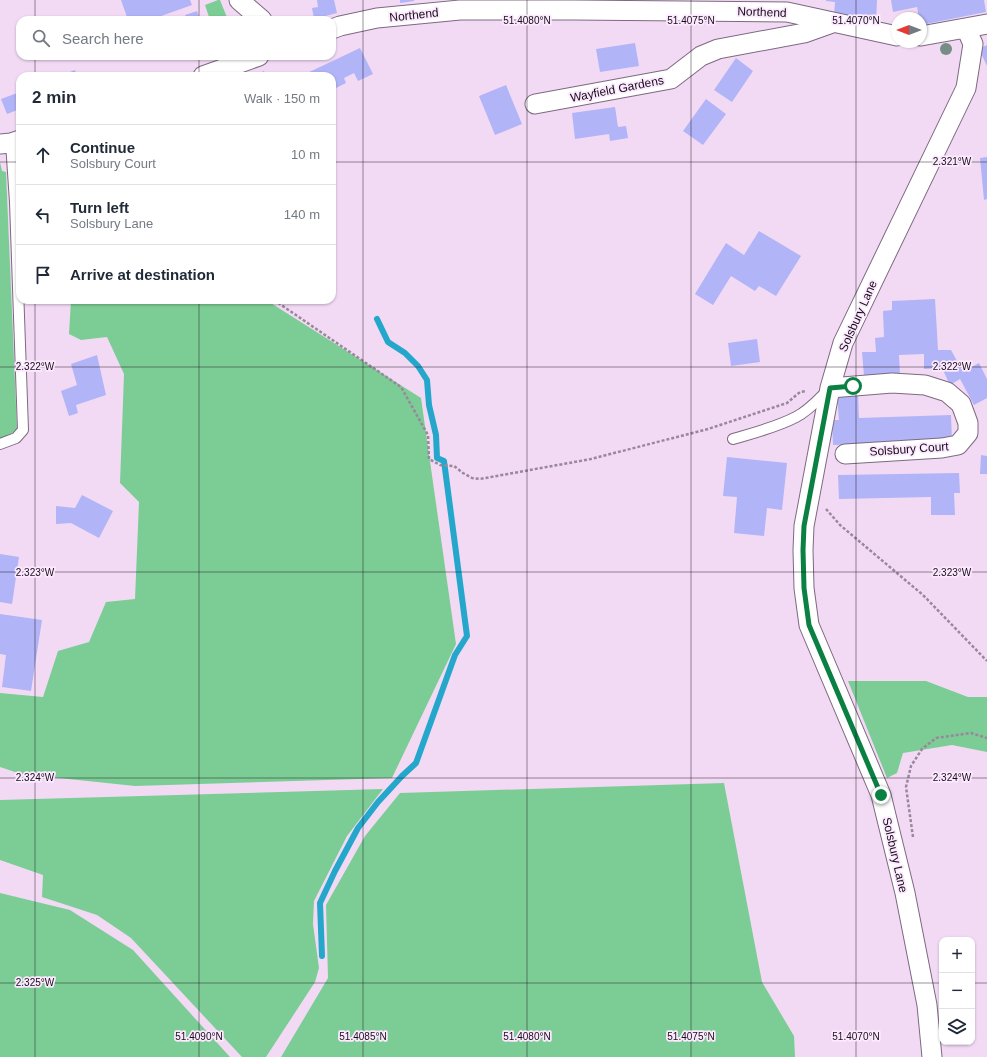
<!DOCTYPE html>
<meta charset="utf-8">
<style>
body{margin:0;font-family:Helvetica,sans-serif;background:#f2f2f3;color:#1f2937}
.controls{position:absolute;right:12px;bottom:12px;display:grid;overflow:hidden;border-radius:8px;box-shadow:0 1px 3px #0004}
.controls button{width:36px;height:36px;display:grid;place-items:center;padding:0;border:0;border-bottom:1px solid #e0e1e3;background:#fff;color:#1f2937;font:20px sans-serif}
.compass{position:absolute;left:891px;top:12px;width:36px;height:36px;border-radius:50%;background:#fff;box-shadow:0 1px 3px #0004;rotate:270deg}
.stop{position:absolute;width:12px;height:12px;margin:-9px;border:3px solid #0b8043;border-radius:50%;background:#fff}
.stop.end{background:#0b8043;border-color:#fff;box-shadow:0 1px 4px #0008}
.list{margin:0;padding:0;list-style:none}
h2{display:flex;justify-content:space-between;align-items:center;height:52px;margin:0;padding:0 16px;font-size:17px}
h2 small{font-size:13px;font-weight:400;color:#747a83}
.list li{display:grid;grid-template-columns:26px 1fr auto;gap:12px;align-items:center;box-sizing:border-box;height:60px;padding:0 16px;border-top:1px solid #e0e1e3}
.list b{display:block;font-size:15px;white-space:nowrap}
.list p{margin:0;font-size:13px;white-space:nowrap;color:#747a83}
.list em{font-size:13px;font-style:normal;color:#747a83}
.icon{flex:none;width:22px;height:22px;fill:none;stroke:currentColor;stroke-width:2;stroke-linecap:round;stroke-linejoin:round}
.map{position:relative;flex:none;width:987px;height:1057px;overflow:hidden}
.search{position:absolute;background:#fff;box-shadow:0 1px 3px #0004;left:16px;top:16px;width:320px;height:44px;display:flex;align-items:center;gap:10px;box-sizing:border-box;padding:0 14px;border-radius:12px;color:#747a83;font-size:15px}
.panel{position:absolute;background:#fff;box-shadow:0 1px 3px #0004;left:16px;top:72px;width:320px;height:232px;border-radius:12px}
.map>svg:first-child{display:block}
</style>
<div class="map">
<svg width="987" height="1057" viewBox="0 0 987 1057">
<rect width="100%" height="100%" fill="#f2daf5"/>
<path fill="#7ccd95" d="M 218,0 L 220,0 L 228,20 L 210,20 L 205,5 Z
M 0,162 L 2,171 L 6,172 L 17,429 L 6,438 L 0,438 Z
M 71,300 L 266,300 L 421,398 L 456,644 L 392,778 L 135,786 L 21,774 L 0,767 L 0,693 L 43,697 L 58,651 L 89,642 L 106,602 L 135,599 L 139,502 L 120,483 L 124,374 L 107,337 L 81,340 L 69,334 Z
M 848,681 L 926,681 L 968,697 L 987,697 L 987,752 L 952,745 L 903,753 L 897,773 L 887,778 Z
M 724,783 L 762,982 L 794,1036 L 795,1057 L 281,1057 L 328,978 L 326,905 L 365,836 L 400,793 Z
M 383,789 L 347,836 L 314,901 L 313,924 L 319,968 L 315,982 L 266,1057 L 242,1057 L 131,938 L 97,915 L 42,897 L 43,875 L 0,860 L 0,800 Z
M 0,893 L 70,910 L 133,950 L 230,1057 L 0,1057 Z"/>
<g fill="none" stroke-linecap="round" stroke-linejoin="round">
<path stroke="#24a7cb" stroke-width="6" d="M 322,956 L 320,903 L 335,871 L 358,828 L 378,802 L 402,776 L 416,763 L 455,655 L 467,636 L 444,461 L 437,458 L 436,435 L 429,405 L 427,380 L 418,366 L 405,353 L 388,342 L 377,319"/>
</g>
<path fill="#b1b4f6" d="M 121,0 L 190,0 L 192,5 L 150,20 L 128,20 Z
M 317,0 L 334,0 L 337,13 L 314,19 L 312,8 L 318,7 Z
M 400,0 L 414,0 L 414,1 L 400,3 Z
M 826,0 L 877,0 L 876,22 L 846,20 L 834,15 L 835,2 L 826,1 Z
M 891,0 L 984,0 L 986,12 L 921,25 L 921,18 L 919,18 L 917,7 L 893,12 Z
M 197,11 L 200,20 L 187,20 L 185,15 Z
M 635,43 L 639,66 L 600,72 L 596,49 Z
M 987,45 L 987,66 L 979,49 Z
M 360,48 L 373,74 L 358,81 L 354,73 L 344,78 L 346,83 L 332,90 L 332,76 L 303,76 L 303,75 Z
M 736,58 L 753,71 L 732,102 L 714,90 Z
M 75,70 L 77,76 L 60,76 Z
M 264,71 L 266,76 L 253,76 Z
M 506,85 L 522,124 L 495,135 L 479,96 Z
M 20,92 L 20,109 L 7,114 L 1,99 Z
M 706,99 L 726,114 L 703,145 L 683,131 Z
M 615,107 L 618,127 L 626,126 L 628,138 L 610,141 L 609,134 L 575,139 L 572,113 Z
M 987,157 L 987,199 L 984,200 L 980,158 Z
M 759,231 L 801,256 L 776,296 L 759,286 L 755,291 L 731,276 L 713,305 L 695,294 L 726,243 L 744,255 Z
M 935,299 L 938,350 L 951,350 L 963,372 L 979,363 L 987,379 L 987,398 L 974,405 L 960,379 L 950,385 L 942,368 L 924,369 L 924,354 L 899,355 L 900,375 L 864,376 L 862,352 L 876,352 L 875,338 L 884,337 L 883,311 L 892,310 L 892,301 Z
M 757,339 L 760,362 L 731,366 L 728,343 Z
M 97,355 L 106,395 L 76,405 L 78,413 L 69,416 L 61,391 L 77,385 L 71,364 Z
M 858,394 L 859,418 L 951,415 L 952,441 L 833,445 L 832,420 L 839,420 L 837,395 Z
M 981,455 L 987,456 L 987,474 L 980,474 Z
M 727,457 L 787,463 L 782,510 L 767,508 L 764,536 L 734,533 L 737,497 L 723,496 Z
M 959,473 L 960,493 L 954,493 L 955,515 L 931,515 L 931,497 L 839,499 L 838,475 Z
M 82,495 L 113,511 L 99,538 L 71,523 L 56,524 L 56,506 L 75,508 Z
M 0,554 L 19,557 L 12,604 L 0,602 Z
M 0,614 L 42,620 L 31,691 L 2,687 L 6,655 L 0,654 Z"/>
<g fill="none" stroke-linecap="round" stroke-linejoin="round">
<g stroke="#7e6981" stroke-width="12">
<path id="lane" d="M 733,439 C 754,433 777,427 796,417 C 808,411 818,400 827,391
M 0,444 L 16,438 L 23,430 L 15,202 L 11,143"/>
</g>
<g stroke="#7e6981" stroke-width="21">
<path id="street" d="M 239,0 L 262,20
M 332,29 L 340,26 L 377,18 L 460,10 L 573,10 L 787,12 L 897,36
M 921,36 L 987,24
M 203,76 L 259,56
M 535,104 L 671,79 L 701,56 L 718,49 L 804,33 L 832,23
M 0,144 L 11,143 L 20,140
M 830,388 L 892,383 L 925,385 L 947,392 L 961,404 L 968,423 L 968,433 L 958,445 L 942,448 L 845,454
M 932,1057 L 927,1005 L 905,893 L 881,795 L 809,625 L 804,588 L 803,550 L 804,526 L 830,388 L 843,343 L 966,88 L 973,44 L 966,28"/>
</g>
<path stroke="#99879b" stroke-width="2.5" stroke-dasharray="3 2" stroke-linecap="butt" d="M 274,300 L 401,387 L 428,435 L 429,459 L 440,465 L 454,466 L 463,473 L 472,478 L 480,479 L 591,459 L 708,429 L 787,403 L 800,392 L 806,391
M 826,509 L 840,525 L 923,595 L 987,661
M 913,837 L 906,787 L 911,766 L 922,749 L 936,738 L 971,733 L 987,738"/>
<use href="#lane" stroke="#fff" stroke-width="10"/>
<use href="#street" stroke="#fff" stroke-width="19"/>
</g>
<circle fill="#768e86" cx="946" cy="49" r="6"/>
<g fill="none" stroke-linecap="round" stroke-linejoin="round">
<path stroke="#0b8043" stroke-width="5" d="M 853,386 L 830,388 L 804,526 L 803,550 L 804,588 L 809,625 L 881,795"/>
</g>
<path fill="none" stroke="#160e17" stroke-width="1" stroke-opacity="0.45" d="M 35,0 L 35,20M 199,0 L 199,20M 363,0 L 363,1057M 527,0 L 527,1057M 691,0 L 691,1057M 856,0 L 856,1057M 35,56 L 35,76M 199,56 L 199,76M 0,162 L 20,162M 332,162 L 987,162M 35,300 L 35,1057M 199,300 L 199,1057M 0,367 L 987,367M 0,572 L 987,572M 0,778 L 987,778M 0,983 L 942,983M 972,983 L 987,983"/>
<g text-anchor="middle" stroke-width="3.5" stroke-linejoin="round" paint-order="stroke">
<g font-size="12" fill="#160e17" stroke="#fde9ff">
<text transform="translate(762 12) rotate(2)" y="4">Northend</text>
<text transform="translate(414 15) rotate(-6)" y="4">Northend</text>
<text transform="translate(617 89) rotate(-11)" y="4">Wayfield Gardens</text>
<text transform="translate(858 316) rotate(-66)" y="4">Solsbury Lane</text>
<text transform="translate(909 449) rotate(-4)" y="4">Solsbury Court</text>
<text transform="translate(895 855) rotate(77)" y="4">Solsbury Lane</text>
</g>
</g>
<g font-size="10" text-anchor="middle" fill="#160e17" stroke="#fde9ff" stroke-width="3.5" stroke-linejoin="round" paint-order="stroke">
<text x="527" y="24">51.4080°N</text>
<text x="691" y="24">51.4075°N</text>
<text x="856" y="24">51.4070°N</text>
<text x="952" y="165">2.321°W</text>
<text x="952" y="370">2.322°W</text>
<text x="35" y="370">2.322°W</text>
<text x="952" y="576">2.323°W</text>
<text x="35" y="576">2.323°W</text>
<text x="952" y="781">2.324°W</text>
<text x="35" y="781">2.324°W</text>
<text x="35" y="986">2.325°W</text>
<text x="199" y="1040">51.4090°N</text>
<text x="363" y="1040">51.4085°N</text>
<text x="527" y="1040">51.4080°N</text>
<text x="691" y="1040">51.4075°N</text>
<text x="856" y="1040">51.4070°N</text>
</g>
</svg>
<div class="controls">
<button>+</button>
<button>−</button>
<button><svg class="icon" aria-label="layers" viewBox="0 0 24 24"><path d="M12 4l9 5-9 5-9-5zM3 14l9 5 9-5"/></svg></button>
</div>
<svg class="compass" viewBox="-18 -18 36 36"><path d="M0-13l5 13h-10z" fill="#e53935"/><path d="M0 13l5-13h-10z" fill="#747a83"/></svg>
<div class="stop" style="left:853px;top:386px"></div>
<div class="stop end" style="left:881px;top:795px"></div>
<div class="search"><svg class="icon" aria-label="search" viewBox="0 0 24 24"><circle cx="10" cy="10" r="6"/><path d="M15 15l6 6"/></svg>Search here</div>
<section class="panel">
<h2>2 min<small>Walk · 150 m</small></h2>
<ul class="list">
<li><svg class="icon" aria-label="ahead" viewBox="0 0 24 24"><path d="M12 20V5M6 11l6-6 6 6"/></svg><div><b>Continue</b><p>Solsbury Court</p></div><em>10 m</em></li>
<li><svg class="icon" aria-label="left" viewBox="0 0 24 24"><path d="M17 20v-9H6M10 6l-5 5 5 5"/></svg><div><b>Turn left</b><p>Solsbury Lane</p></div><em>140 m</em></li>
<li><svg class="icon" aria-label="arrive" viewBox="0 0 24 24"><path d="M6 21V4h12l-3 4 3 4H6"/></svg><div><b>Arrive at destination</b></div></li>
</ul>
</section>
</div>
